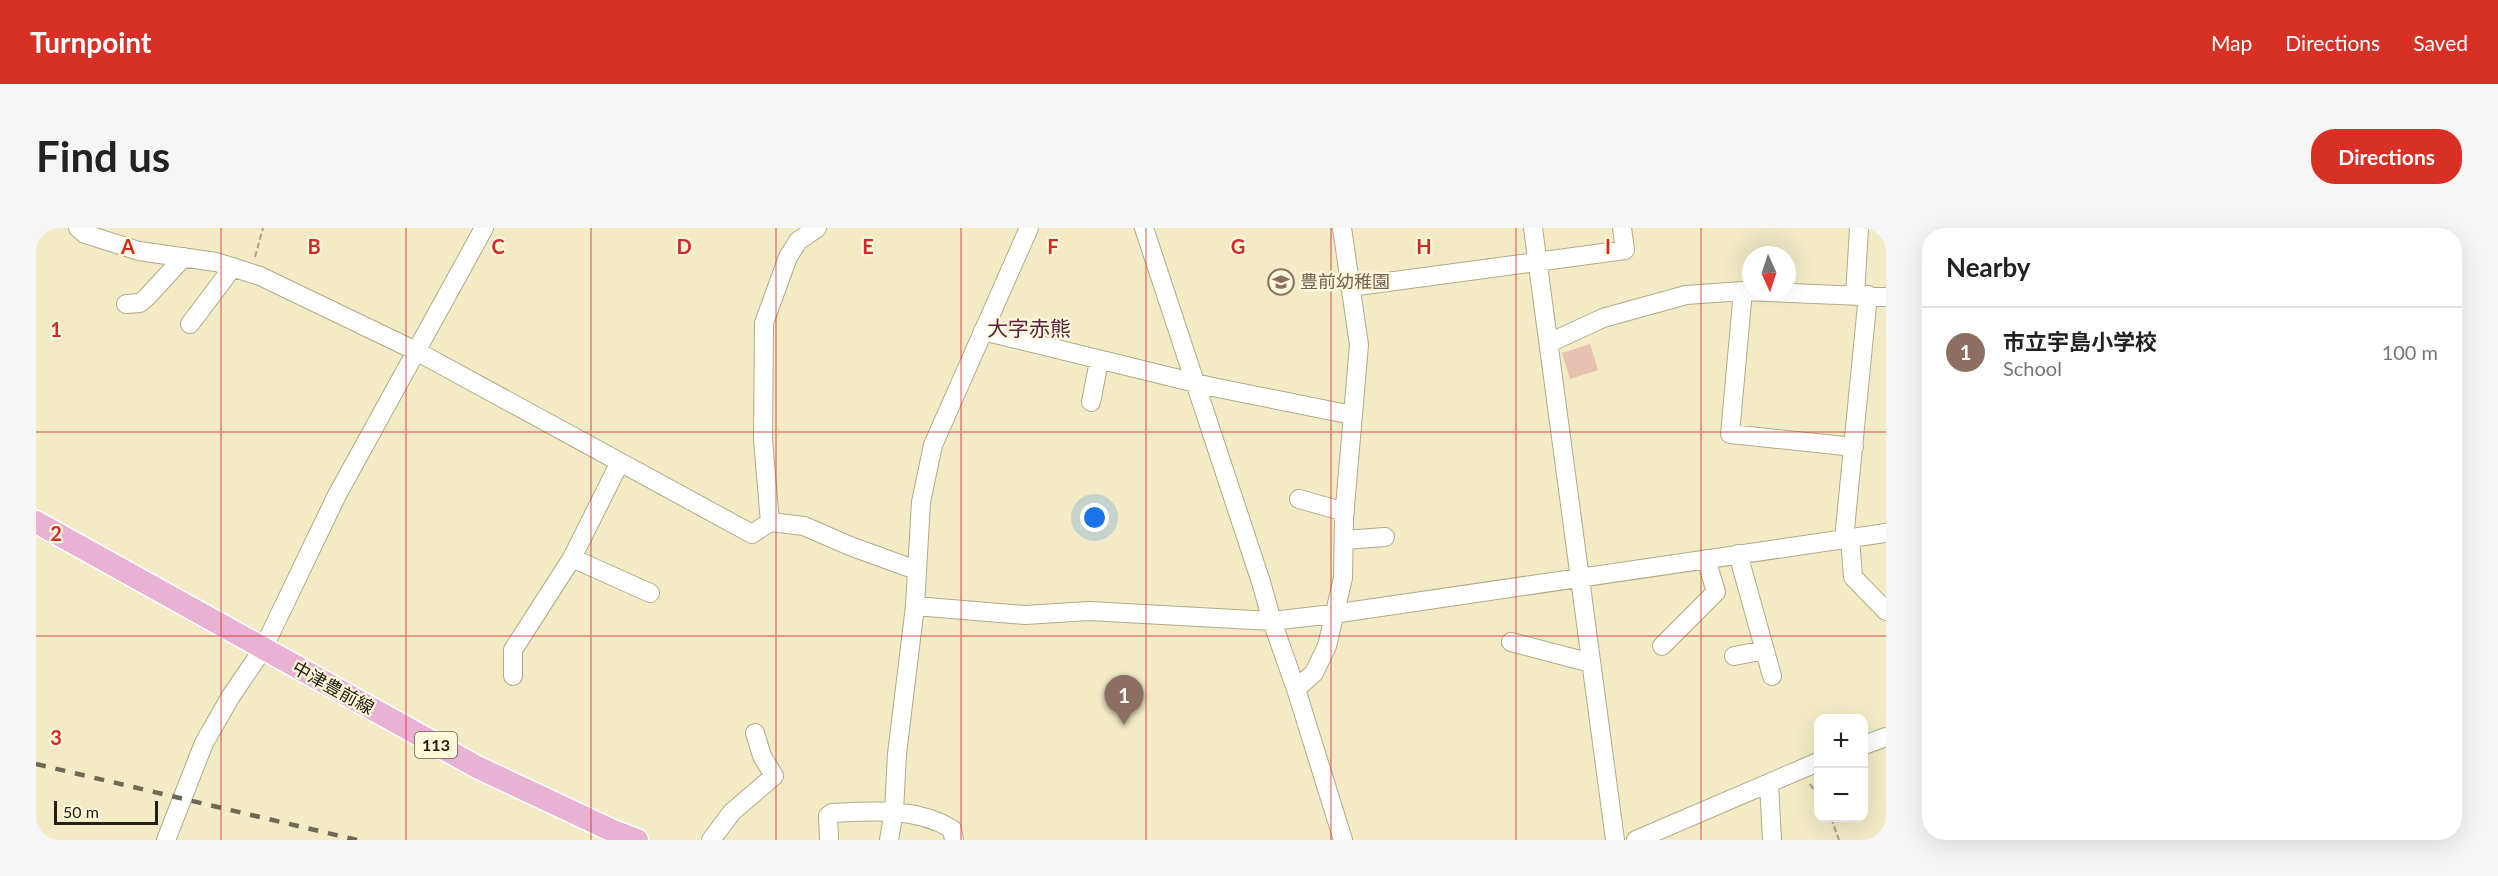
<!DOCTYPE html>
<meta charset="utf-8">
<style>
body{margin:0;font-family:Lato,"Noto Sans JP",sans-serif;background:#f6f6f6;color:#222}
.controls{position:absolute;right:18px;bottom:18px;display:grid;overflow:hidden;border-radius:12px;box-shadow:0 6px 24px #0002}
.controls button{width:54px;height:54px;display:grid;place-items:center;padding:0;border:0;border-bottom:2px solid #e0e0e0;background:#fff;color:#222;font:30px sans-serif}
.compass{position:absolute;left:1706px;top:18px;width:54px;height:54px;border-radius:50%;background:#fff;box-shadow:0 6px 24px #0002;rotate:177deg}
.scale{position:absolute;left:18px;bottom:15px;width:104px;box-sizing:border-box;padding-left:6px;border:3px solid #222012;border-top:0;font-size:16px;line-height:21px;white-space:nowrap;color:#222012;-webkit-text-stroke:4px #fef9da;paint-order:stroke}
.you{position:absolute;left:1059px;top:290px;width:21px;height:21px;margin:-15px;border:4px solid #fff;border-radius:50%;background:#1a73e8;box-shadow:0 0 0 9px #1a73e833}
.badge{display:grid;place-items:center;width:39px;height:39px;border-radius:50%;background:#d93025;color:#fff;font-size:20px;font-weight:700}
.pin{position:absolute;translate:-50% -50px;filter:drop-shadow(0 2px 3px #0008)}
.pin::after{content:'';position:absolute;top:32px;width:21px;height:18px;background:inherit;clip-path:polygon(0 0,100% 0,50% 100%)}
.list{margin:0;padding:0;list-style:none}
h2{display:flex;justify-content:space-between;align-items:center;height:78px;margin:0;padding:0 24px;font-size:26px}
h2 small{font-size:20px;font-weight:400;color:#767676}
.list li{display:grid;grid-template-columns:39px 1fr auto;gap:18px;align-items:center;box-sizing:border-box;height:90px;padding:0 24px;border-top:2px solid #e0e0e0}
.list b{display:block;font-size:22px;white-space:nowrap}
.list p{margin:0;font-size:20px;white-space:nowrap;color:#767676}
.list em{font-size:20px;font-style:normal;color:#767676}
.map{position:relative;flex:none;width:1850px;height:612px;overflow:hidden;border-radius:24px}
header{display:flex;align-items:center;gap:36px;box-sizing:border-box;height:84px;padding:0 30px;background:#d93025;color:#fff}
header strong{font-size:28px}
nav{display:flex;gap:33px;margin-inline-start:auto;font-size:21px}
.intro{display:flex;align-items:center;justify-content:space-between;box-sizing:border-box;height:144px;padding:0 36px}
h1{margin:0;font-size:42px}
.button{padding:15px 27px;border-radius:24px;background:#d93025;color:#fff;font-size:21px;font-weight:700}
main{display:flex;gap:36px;padding:0 36px}
aside{flex:1;background:#fff;border-radius:24px;box-shadow:0 6px 24px #0002}
.map>svg:first-child{display:block}
</style>
<header>
<strong>Turnpoint</strong>
<nav><a>Map</a><a>Directions</a><a>Saved</a></nav>
</header>
<div class="intro"><h1>Find us</h1><a class="button">Directions</a></div>
<main>
<div class="map">
<svg width="1850" height="612" viewBox="0 0 1850 612">
<rect width="100%" height="100%" fill="#f2ebc6"/>
<path fill="#e9c1b3" d="M 1554,116 L 1562,142 L 1534,151 L 1526,125 Z"/>
<g fill="none" stroke-linecap="round" stroke-linejoin="round">
<g stroke="#b1aa86" stroke-width="20">
<path id="minor" d="M 42,0 L 49,6 L 103,23 L 180,34 L 224,48 L 380,123 L 716,306 L 734,294 L 768,298 L 814,318 L 880,342
M 1108,0 L 1225,354 L 1236,393 L 1260,461 L 1307,612
M 1497,0 L 1579,612
M 1314,59 L 1589,22 L 1586,0
M 1707,63 L 1694,206 L 1818,219
M 1819,67 L 1823,0
M 90,76 L 104,75 L 111,69 L 148,29
M 154,96 L 197,39
M 947,103 L 1172,158 L 1316,187
M 1513,115 L 1567,90 L 1650,67 L 1707,63 L 1850,69
M 1055,174 L 1063,133
M 584,234 L 536,330 L 614,365
M 1263,271 L 1309,284
M 734,294 L 727,212 L 728,95 L 752,29 L 762,13 L 781,0
M 1814,310 L 1817,349 L 1850,383
M 1808,311 L 1832,67
M 1308,312 L 1349,309
M 1702,326 L 1736,448
M 879,378 L 989,387 L 1053,383 L 1236,393 L 1297,386 L 1850,305
M 1475,414 L 1555,435
M 1626,418 L 1680,364 L 1670,331
M 1698,428 L 1729,422
M 477,448 L 477,422 L 536,330
M 1260,461 L 1278,445 L 1291,418 L 1307,350 L 1308,290 L 1323,117 L 1306,0
M 1828,517 L 1850,509
M 1733,555 L 1736,612
M 793,610 L 792,588 L 796,585 C 838,583 879,579 916,601 L 918,612
M 130,612 L 168,515 L 195,468 L 227,421 L 301,267 L 448,0
M 675,612 L 696,584 L 738,548 L 726,528 L 719,505
M 853,612 L 858,583 L 861,526 L 879,378 L 885,274 L 897,217 L 993,0
M 1600,612 L 1782,534"/>
</g>
<g stroke="#fff" stroke-width="25">
<path id="major" d="M 0,294 L 441,539 L 577,603 L 601,612"/>
</g>
<path stroke="#a7a285" stroke-width="2" stroke-dasharray="6 3" stroke-linecap="butt" d="M 219,29 L 227,0
M 1774,556 L 1782,569
M 1795,590 L 1803,612"/>
<use href="#minor" stroke="#fff" stroke-width="18"/>
<use href="#major" stroke="#e9b2d3" stroke-width="22"/>
<path stroke="#6d6953" stroke-width="4.5" stroke-dasharray="10 10" stroke-linecap="butt" d="M 0,536 L 321,612"/>
</g>
<path fill="none" stroke="#d62828" stroke-width="1.5" stroke-opacity="0.55" d="M 185,0 L 185,612M 370,0 L 370,612M 555,0 L 555,612M 740,0 L 740,612M 925,0 L 925,612M 1110,0 L 1110,612M 1295,0 L 1295,612M 1480,0 L 1480,612M 1665,0 L 1665,612M 0,204 L 1850,204M 0,408 L 1850,408"/>
<defs>
<g id="school-ring" transform="scale(1.35)"><circle r="9.5" fill="#fef9da" stroke="#8d6e63" stroke-width="1.5"/><path d="M0-5L7-2L0 1L-7-2ZM-4 1L0 2.5L4 1V4Q0 6-4 4Z" fill="#8d6e63"/></g>
</defs>
<g fill-rule="evenodd">
<use href="#school-ring" x="1245" y="54"/>
</g>
<g text-anchor="middle" stroke-width="4.5" stroke-linejoin="round" paint-order="stroke">
<rect fill="#fef9da" stroke="#64614e" stroke-width="1.5" x="379" y="504" width="42" height="26" rx="4.5"/>
<g font-size="16" font-weight="bold" fill="#222012">
<text x="400" y="523">113</text>
</g>
<g font-size="18" fill="#785e54" stroke="#fef9da" text-anchor="start">
<text x="1264" y="60">豊前幼稚園</text>
</g>
<g font-size="18" fill="#222012" stroke="#fef9da">
<text transform="translate(297 460) rotate(29)" y="6">中津豊前線</text>
</g>
<g font-size="21" fill="#5c1e42" stroke="#fef9da">
<text x="993" y="108">大字赤熊</text>
</g>
</g>
<g font-size="20" text-anchor="middle" font-weight="bold" fill="#d62828" stroke="#fef9da" stroke-width="4.5" stroke-linejoin="round" paint-order="stroke">
<text x="92" y="26">A</text>
<text x="278" y="26">B</text>
<text x="462" y="26">C</text>
<text x="648" y="26">D</text>
<text x="832" y="26">E</text>
<text x="1017" y="26">F</text>
<text x="1202" y="26">G</text>
<text x="1388" y="26">H</text>
<text x="1572" y="26">I</text>
<text x="20" y="109">1</text>
<text x="20" y="313">2</text>
<text x="20" y="517">3</text>
</g>
</svg>
<div class="controls">
<button>+</button>
<button>−</button>
</div>
<svg class="compass" viewBox="-18 -18 36 36"><path d="M0-13l5 13h-10z" fill="#e53935"/><path d="M0 13l5-13h-10z" fill="#767676"/></svg>
<div class="scale">50 m</div>
<div class="you"></div>
<div class="pin badge" style="left:1088px;top:497px;background:#8d6e63">1</div>
</div>
<aside>
<h2>Nearby<small></small></h2>
<ul class="list">
<li><span class="badge" style="background:#8d6e63">1</span><div><b>市立宇島小学校</b><p>School</p></div><em>100 m</em></li>
</ul>
</aside>
</main>
